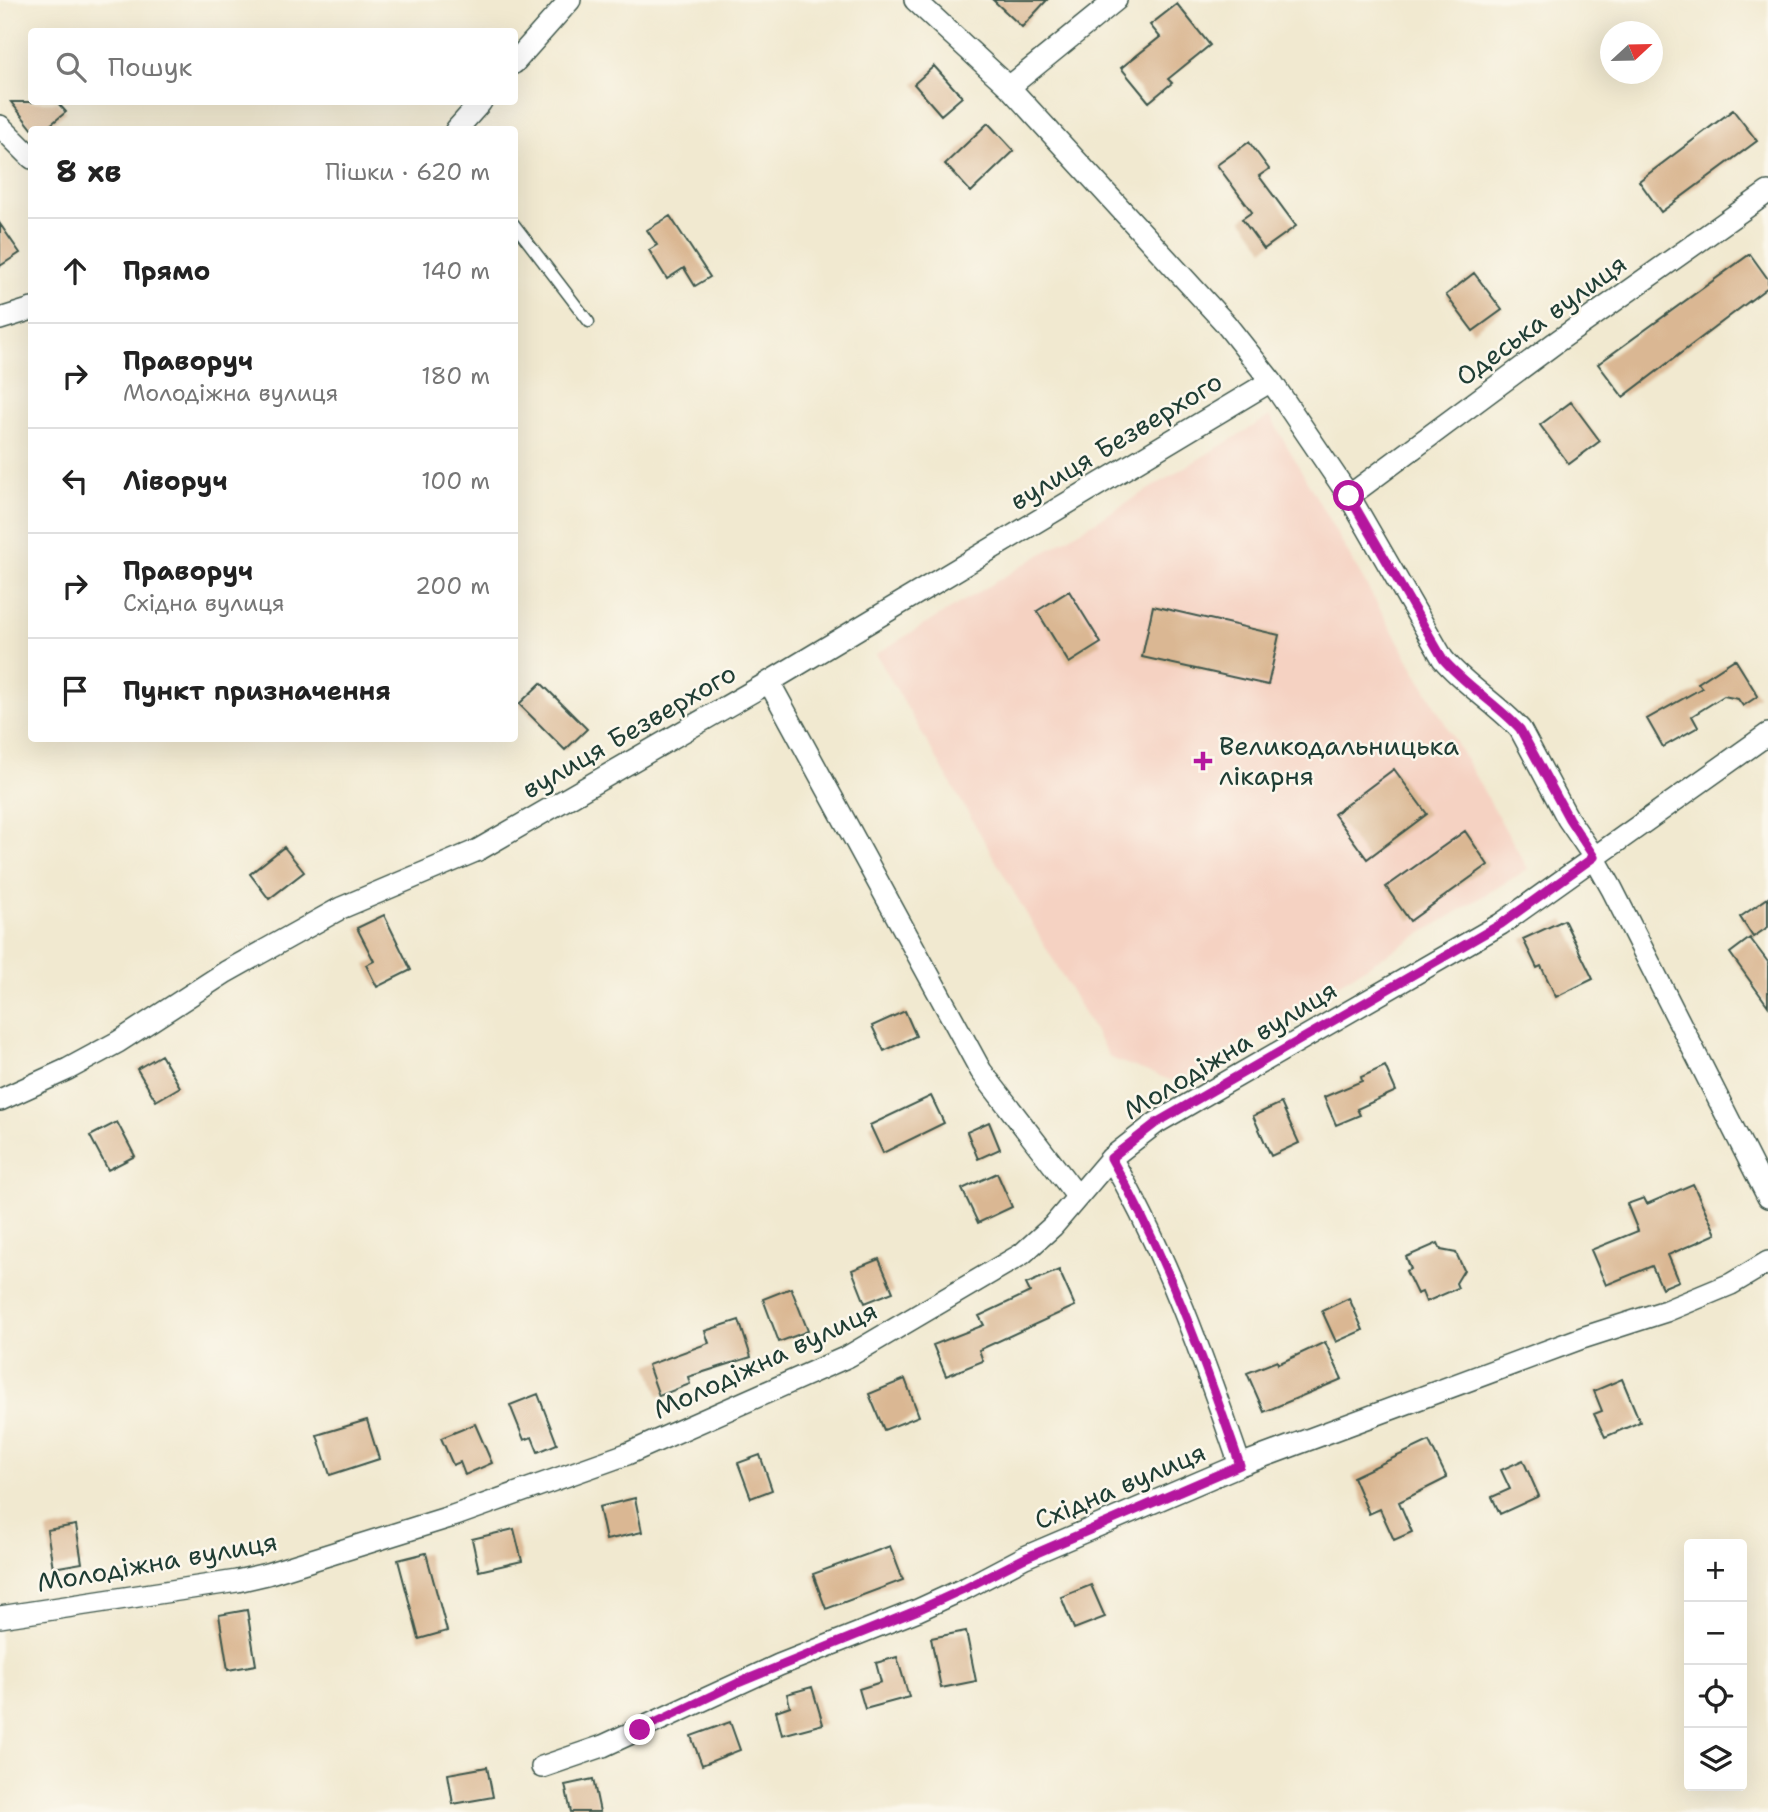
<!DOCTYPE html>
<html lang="uk">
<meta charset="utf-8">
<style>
body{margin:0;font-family:"Shantell Sans",sans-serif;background:#f6f6f6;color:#222}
.controls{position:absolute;right:21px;bottom:21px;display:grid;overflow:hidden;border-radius:7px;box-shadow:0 7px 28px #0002}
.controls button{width:63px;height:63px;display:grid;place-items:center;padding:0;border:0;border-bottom:2px solid #e0e0e0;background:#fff;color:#222;font:35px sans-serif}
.compass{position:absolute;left:1600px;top:21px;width:63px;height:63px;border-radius:50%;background:#fff;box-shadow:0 7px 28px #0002;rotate:68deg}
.stop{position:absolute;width:21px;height:21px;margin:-16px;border:5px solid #b5179e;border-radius:50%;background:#fff}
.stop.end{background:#b5179e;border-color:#fff;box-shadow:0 2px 7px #0008}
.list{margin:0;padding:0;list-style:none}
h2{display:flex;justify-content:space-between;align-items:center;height:91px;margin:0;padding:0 28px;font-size:30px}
h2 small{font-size:23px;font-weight:400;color:#767676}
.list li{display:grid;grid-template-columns:46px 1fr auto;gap:21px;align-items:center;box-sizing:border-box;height:105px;padding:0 28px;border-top:2px solid #e0e0e0}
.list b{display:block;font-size:26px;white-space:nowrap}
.list p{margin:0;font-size:23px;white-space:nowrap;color:#767676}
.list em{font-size:23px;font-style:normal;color:#767676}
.icon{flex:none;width:38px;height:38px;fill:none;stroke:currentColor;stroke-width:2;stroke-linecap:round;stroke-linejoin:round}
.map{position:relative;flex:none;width:1768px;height:1812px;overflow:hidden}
.search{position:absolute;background:#fff;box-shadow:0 7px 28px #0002;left:28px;top:28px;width:490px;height:77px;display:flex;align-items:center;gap:18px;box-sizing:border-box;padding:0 24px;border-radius:7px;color:#767676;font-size:26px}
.panel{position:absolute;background:#fff;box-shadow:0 7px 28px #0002;left:28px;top:126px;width:490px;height:616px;border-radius:7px}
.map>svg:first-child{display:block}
</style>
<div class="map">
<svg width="1768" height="1812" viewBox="0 0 1768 1812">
<rect width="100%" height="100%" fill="#fbf7ec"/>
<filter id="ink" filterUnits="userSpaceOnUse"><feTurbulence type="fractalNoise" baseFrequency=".0143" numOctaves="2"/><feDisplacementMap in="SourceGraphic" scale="14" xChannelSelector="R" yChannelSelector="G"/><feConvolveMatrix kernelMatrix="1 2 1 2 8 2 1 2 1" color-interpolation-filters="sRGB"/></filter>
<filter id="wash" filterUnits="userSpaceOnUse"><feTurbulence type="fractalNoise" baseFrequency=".00686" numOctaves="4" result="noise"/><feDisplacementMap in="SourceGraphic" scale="28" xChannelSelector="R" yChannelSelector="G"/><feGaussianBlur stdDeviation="1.57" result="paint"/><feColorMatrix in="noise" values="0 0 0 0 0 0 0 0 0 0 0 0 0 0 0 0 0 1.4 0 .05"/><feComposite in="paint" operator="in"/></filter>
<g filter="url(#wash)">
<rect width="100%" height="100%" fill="#f1e9d0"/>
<path fill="#f5d2c2" d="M 1270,416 L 1528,869 L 1176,1082 L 1110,1058 L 876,654 Z"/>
<g id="blocks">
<path fill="#dab793" d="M 993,0 L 1047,0 L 1022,27 Z
M 1177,4 L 1210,45 L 1168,79 L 1172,83 L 1149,102 L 1121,68 L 1160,37 L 1150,25 Z
M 934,66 L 962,97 L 941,115 L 914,84 Z
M 11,102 L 57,102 L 66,112 L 44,130 L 33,130 Z
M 1733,110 L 1757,141 L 1661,212 L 1639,181 Z
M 988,123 L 1014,151 L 971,192 L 945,164 Z
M 1249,142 L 1269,169 L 1259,176 L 1296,226 L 1264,249 L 1242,219 L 1252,212 L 1217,165 Z
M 670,216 L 710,277 L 695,286 L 684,268 L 667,279 L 649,250 L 657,245 L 647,230 Z
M 0,224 L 20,253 L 0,266 Z
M 1750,254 L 1768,279 L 1768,287 L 1623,397 L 1598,364 Z
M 1474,273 L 1502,310 L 1473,331 L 1446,295 Z
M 1571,402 L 1600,441 L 1569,464 L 1540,425 Z
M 1069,591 L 1101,643 L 1069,663 L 1037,611 Z
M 1153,606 L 1279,635 L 1268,685 L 1142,657 Z
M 1735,659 L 1758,696 L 1743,706 L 1738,699 L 1724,696 L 1692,716 L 1698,727 L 1663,747 L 1647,719 L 1702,688 L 1698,683 Z
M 541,683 L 587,729 L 565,750 L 519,704 Z
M 1394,769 L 1427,814 L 1367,859 L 1334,814 Z
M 1465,831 L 1488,865 L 1410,921 L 1386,887 Z
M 284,847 L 304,872 L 269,899 L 250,874 Z
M 1768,898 L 1768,927 L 1753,937 L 1740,917 Z
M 384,915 L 411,970 L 377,987 L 366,965 L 374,961 L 357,928 Z
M 1564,920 L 1593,979 L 1556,997 L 1541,966 L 1537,968 L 1523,939 Z
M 1750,938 L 1768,962 L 1768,1006 L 1730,953 Z
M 905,1011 L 916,1036 L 884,1051 L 872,1026 Z
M 161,1055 L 180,1087 L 156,1101 L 137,1069 Z
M 1385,1066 L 1396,1091 L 1357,1109 L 1360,1115 L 1336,1125 L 1324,1097 L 1362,1081 L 1361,1077 Z
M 931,1096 L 944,1123 L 883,1153 L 870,1125 Z
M 1281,1103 L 1299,1143 L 1271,1156 L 1253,1116 Z
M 117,1122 L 135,1156 L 108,1170 L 90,1136 Z
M 989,1122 L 1000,1149 L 978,1159 L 967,1132 Z
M 997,1173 L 1012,1207 L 978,1223 L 962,1189 Z
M 1693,1184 L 1716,1234 L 1668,1255 L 1679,1281 L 1662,1288 L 1652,1266 L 1606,1285 L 1591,1250 L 1638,1231 L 1627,1204 L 1644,1198 L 1647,1204 Z
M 1438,1243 L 1441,1250 L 1456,1253 L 1464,1270 L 1456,1283 L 1458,1288 L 1426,1302 L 1422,1292 L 1417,1294 L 1406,1271 L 1411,1269 L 1406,1257 Z
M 879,1259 L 893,1292 L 865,1303 L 852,1270 Z
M 1059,1270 L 1075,1306 L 979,1350 L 983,1361 L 946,1376 L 933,1345 L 984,1325 L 979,1316 L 1030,1292 L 1026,1284 Z
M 791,1288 L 808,1331 L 779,1342 L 763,1299 Z
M 1349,1298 L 1363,1330 L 1336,1342 L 1322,1311 Z
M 739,1320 L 751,1357 L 688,1377 L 690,1384 L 659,1396 L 648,1365 L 709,1343 L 705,1331 Z
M 1325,1342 L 1342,1379 L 1264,1412 L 1247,1373 L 1277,1361 L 1278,1364 Z
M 905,1379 L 919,1416 L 884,1430 L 869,1394 Z
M 1622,1379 L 1640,1422 L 1605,1437 L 1594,1414 L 1602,1411 L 1594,1391 Z
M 538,1394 L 557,1444 L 538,1452 L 532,1437 L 524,1440 L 510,1405 Z
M 367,1420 L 379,1459 L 330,1475 L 317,1435 Z
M 475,1424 L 492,1463 L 465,1475 L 460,1462 L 453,1465 L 441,1438 Z
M 1429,1441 L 1447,1478 L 1399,1502 L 1412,1532 L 1394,1540 L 1380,1509 L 1369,1514 L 1353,1477 Z
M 760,1455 L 772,1490 L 751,1498 L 738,1463 Z
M 1523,1460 L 1539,1496 L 1500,1514 L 1492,1497 L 1510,1489 L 1501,1470 Z
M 635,1498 L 642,1532 L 606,1540 L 599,1507 Z
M 76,1525 L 82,1563 L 53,1568 L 47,1530 Z
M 514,1529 L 522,1561 L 479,1571 L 472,1539 Z
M 890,1546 L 903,1580 L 826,1609 L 813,1574 Z
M 426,1553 L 447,1631 L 419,1639 L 398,1560 Z
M 1091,1585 L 1105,1617 L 1074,1629 L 1061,1597 Z
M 247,1610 L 256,1665 L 228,1670 L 219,1615 Z
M 966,1631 L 976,1681 L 941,1688 L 931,1638 Z
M 897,1657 L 909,1697 L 865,1709 L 859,1689 L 881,1682 L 876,1663 Z
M 812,1687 L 823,1724 L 782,1735 L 776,1711 L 790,1706 L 787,1694 Z
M 730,1722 L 740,1750 L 702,1765 L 691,1736 Z
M 487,1767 L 493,1797 L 453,1804 L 448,1774 Z
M 593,1779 L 600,1812 L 571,1812 L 565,1785 Z"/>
</g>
</g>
<g filter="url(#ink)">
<use href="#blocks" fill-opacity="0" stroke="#3e574b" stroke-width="2"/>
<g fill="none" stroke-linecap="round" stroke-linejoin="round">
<g stroke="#3e574b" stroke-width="13">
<path id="lane" d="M 514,224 L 589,322"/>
</g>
<g stroke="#3e574b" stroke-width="24">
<path id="street" d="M 915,0 L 1009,87 L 1225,323 L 1271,381 L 1349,496 L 1443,659 C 1466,686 1496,703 1520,729 L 1568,819 L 1594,857 L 1612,889 L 1768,1197
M 514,63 L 570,0
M 1009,87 L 1116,0
M 0,126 L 32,158
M 456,130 L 481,102
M 0,319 L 32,309
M 1349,496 L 1555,343 L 1768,192
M 769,682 L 981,1071 L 1077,1196
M 0,1100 L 68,1069 L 118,1042 L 226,972 L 341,908 L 478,850 L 769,682 L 1271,381
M 1111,1158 C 1167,1255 1204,1360 1240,1465
M 0,1617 L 237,1581 L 267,1574 L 453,1516 L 627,1454 L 849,1356 L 1022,1254 L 1053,1226 L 1111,1158 L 1156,1123 L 1501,924 L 1768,734
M 542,1767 L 603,1746 L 779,1665 L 918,1610 L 966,1588 L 1025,1557 L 1240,1465 L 1582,1338 L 1666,1311 L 1731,1284 L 1768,1262"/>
</g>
<use href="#lane" stroke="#fff" stroke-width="10"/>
<use href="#street" stroke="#fff" stroke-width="21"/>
</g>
</g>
<g fill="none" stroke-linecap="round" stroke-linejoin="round" filter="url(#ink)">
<path stroke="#b5179e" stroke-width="9" d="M 640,1730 L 738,1683 L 918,1610 L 966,1588 L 1025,1558 L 1240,1465 C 1204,1360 1166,1255 1111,1158 L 1156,1123 L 1501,924 L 1594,857 L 1569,819 L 1520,729 C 1496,703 1466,686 1443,659 L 1349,496"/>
</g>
<path fill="#b5179e" stroke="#fbf7ec" stroke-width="2.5" d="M1199.5 750.5h7v7h7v7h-7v7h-7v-7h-7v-7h7z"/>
<g text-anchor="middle" stroke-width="5" stroke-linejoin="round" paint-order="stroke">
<g font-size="26" fill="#1f3d34" stroke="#fbf7ec">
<text transform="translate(1541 320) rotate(-36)" y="9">Одеська вулиця</text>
<text transform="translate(1116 441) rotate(-31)" y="9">вулиця Безверхого</text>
<text transform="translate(629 731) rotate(-30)" y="9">вулиця Безверхого</text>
<text transform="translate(1230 1050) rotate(-31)" y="9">Молодіжна вулиця</text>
<text transform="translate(765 1360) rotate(-25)" y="9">Молодіжна вулиця</text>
<text transform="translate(1120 1486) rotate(-23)" y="9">Східна вулиця</text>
<text transform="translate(157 1562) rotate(-10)" y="9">Молодіжна вулиця</text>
</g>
<g font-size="26" fill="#1f3d34" stroke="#fbf7ec" text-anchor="start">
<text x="1219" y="755">Великодальницька<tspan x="1219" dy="30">лікарня</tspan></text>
</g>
</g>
</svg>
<div class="controls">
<button>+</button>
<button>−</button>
<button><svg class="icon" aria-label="locate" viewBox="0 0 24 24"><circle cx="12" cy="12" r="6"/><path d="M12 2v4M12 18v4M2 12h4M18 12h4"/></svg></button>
<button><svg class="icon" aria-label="layers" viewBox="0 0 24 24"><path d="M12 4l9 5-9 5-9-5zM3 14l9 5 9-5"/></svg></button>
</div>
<svg class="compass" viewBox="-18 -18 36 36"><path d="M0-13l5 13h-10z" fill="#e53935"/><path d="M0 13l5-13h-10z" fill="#767676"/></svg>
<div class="stop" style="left:1349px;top:496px"></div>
<div class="stop end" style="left:640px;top:1730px"></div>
<div class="search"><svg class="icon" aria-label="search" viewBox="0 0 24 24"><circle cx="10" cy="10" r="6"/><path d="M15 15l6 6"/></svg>Пошук</div>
<section class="panel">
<h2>8 хв<small>Пішки · 620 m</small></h2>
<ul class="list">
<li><svg class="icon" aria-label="ahead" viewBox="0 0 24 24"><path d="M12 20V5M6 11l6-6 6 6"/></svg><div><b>Прямо</b></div><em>140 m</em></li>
<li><svg class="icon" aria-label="right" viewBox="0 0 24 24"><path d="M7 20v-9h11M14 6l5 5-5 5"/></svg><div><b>Праворуч</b><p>Молодіжна вулиця</p></div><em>180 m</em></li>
<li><svg class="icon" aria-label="left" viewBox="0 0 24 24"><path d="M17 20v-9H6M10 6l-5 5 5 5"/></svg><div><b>Ліворуч</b></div><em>100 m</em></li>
<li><svg class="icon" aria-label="right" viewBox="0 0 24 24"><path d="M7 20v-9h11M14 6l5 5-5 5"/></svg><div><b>Праворуч</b><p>Східна вулиця</p></div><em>200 m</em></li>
<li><svg class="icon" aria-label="arrive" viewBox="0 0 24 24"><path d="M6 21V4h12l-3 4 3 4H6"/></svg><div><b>Пункт призначення</b></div></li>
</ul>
</section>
</div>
